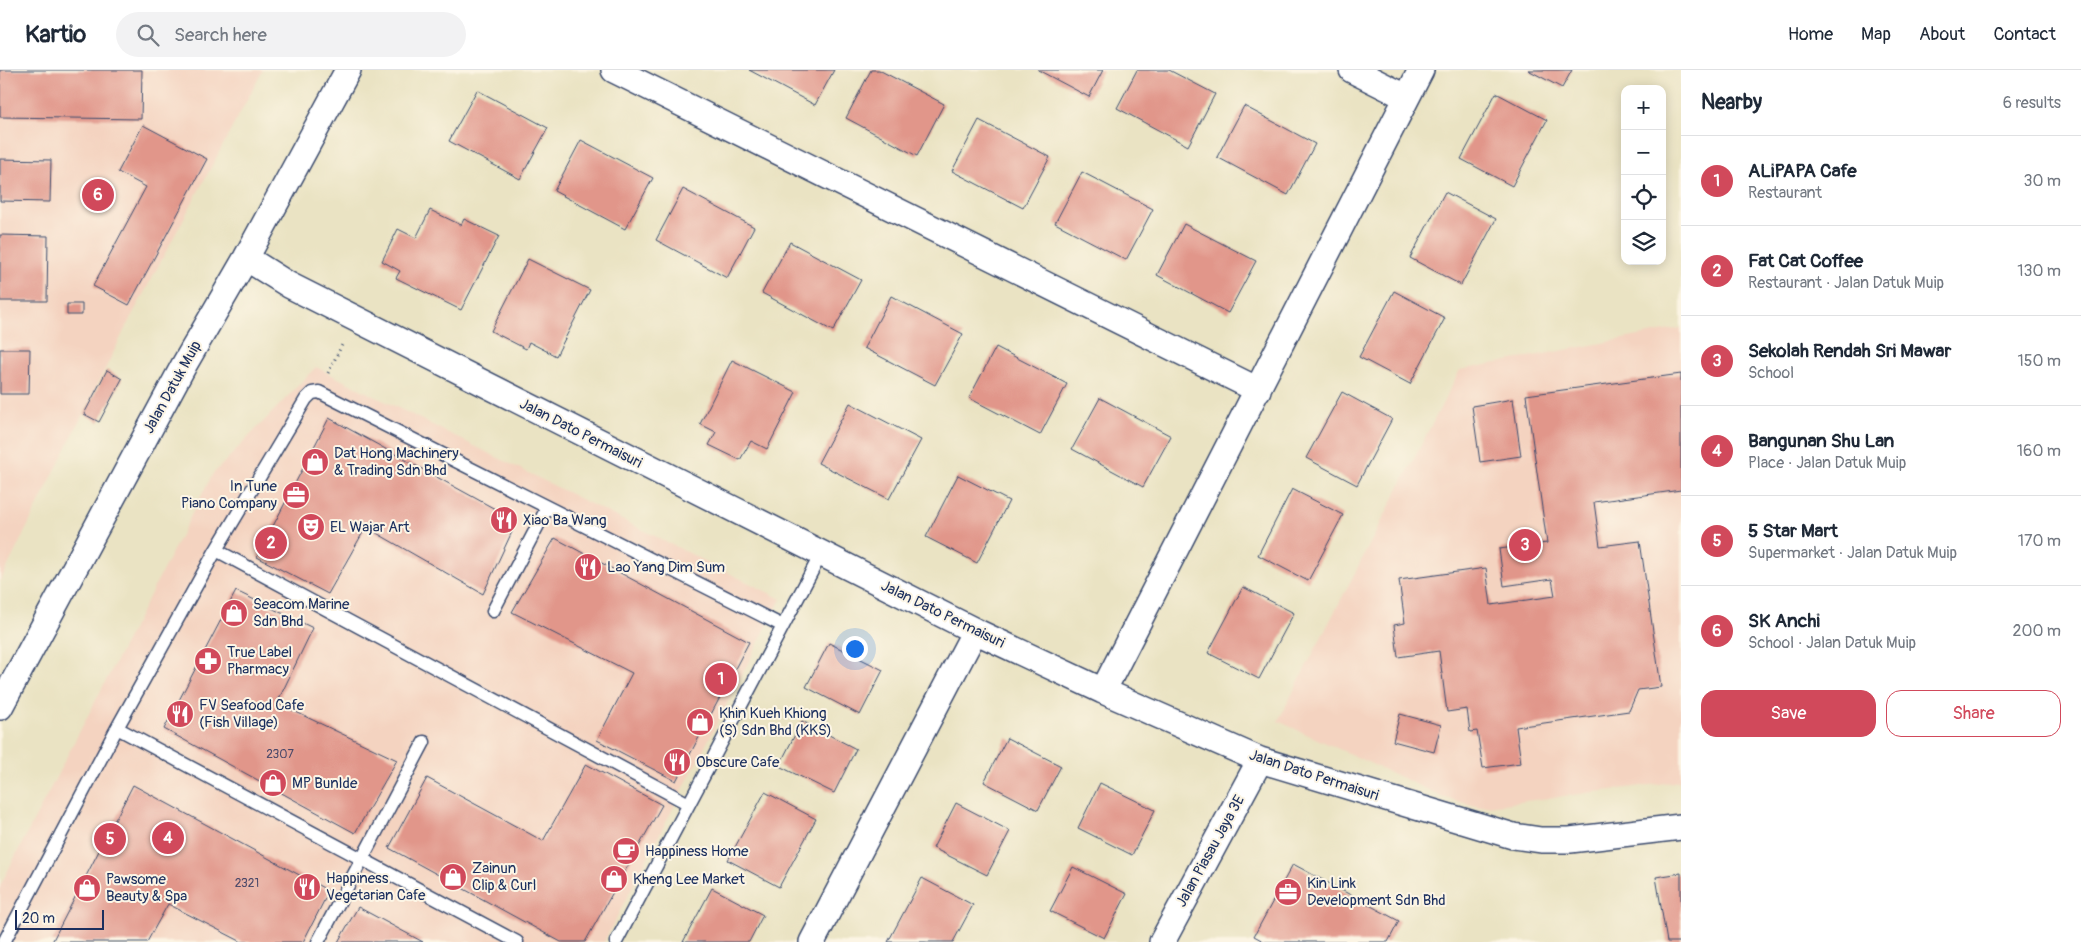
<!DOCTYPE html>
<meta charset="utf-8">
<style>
body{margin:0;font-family:Pangolin,sans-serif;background:#f2f2f3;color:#1f2937}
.controls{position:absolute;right:15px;top:15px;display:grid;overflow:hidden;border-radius:10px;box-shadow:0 2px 12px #0003}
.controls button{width:45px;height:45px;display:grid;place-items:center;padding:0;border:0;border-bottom:1px solid #e0e1e3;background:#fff;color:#1f2937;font:25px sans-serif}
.scale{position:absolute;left:15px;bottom:12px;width:89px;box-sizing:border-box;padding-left:5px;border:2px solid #1b2f5e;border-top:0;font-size:14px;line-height:18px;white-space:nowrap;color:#1b2f5e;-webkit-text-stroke:4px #fcf5e5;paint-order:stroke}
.you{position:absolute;left:854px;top:578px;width:18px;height:18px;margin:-12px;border:4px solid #fff;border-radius:50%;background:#1a73e8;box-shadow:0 0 0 8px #1a73e833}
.badge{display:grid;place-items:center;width:32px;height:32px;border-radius:50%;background:#d1495b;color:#fff;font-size:16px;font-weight:700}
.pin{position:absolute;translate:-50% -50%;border:2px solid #fff;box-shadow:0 1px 5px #0006}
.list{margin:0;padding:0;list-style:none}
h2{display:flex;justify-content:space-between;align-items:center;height:65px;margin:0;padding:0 20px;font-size:21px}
h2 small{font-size:16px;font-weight:400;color:#747a83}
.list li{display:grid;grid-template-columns:32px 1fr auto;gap:15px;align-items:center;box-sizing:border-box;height:90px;padding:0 20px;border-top:1px solid #e0e1e3}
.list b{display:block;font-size:19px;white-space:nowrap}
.list p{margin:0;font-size:16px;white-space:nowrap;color:#747a83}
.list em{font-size:16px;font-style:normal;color:#747a83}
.actions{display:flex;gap:10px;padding:15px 20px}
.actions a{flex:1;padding:11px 0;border:1px solid #d1495b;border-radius:15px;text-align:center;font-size:18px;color:#d1495b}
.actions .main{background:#d1495b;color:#fff}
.icon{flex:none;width:28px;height:28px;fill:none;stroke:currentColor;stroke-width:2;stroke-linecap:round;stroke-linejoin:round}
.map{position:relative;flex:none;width:1681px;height:872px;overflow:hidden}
header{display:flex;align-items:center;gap:30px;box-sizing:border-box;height:70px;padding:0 25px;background:#fff;border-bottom:1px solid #e0e1e3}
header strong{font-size:24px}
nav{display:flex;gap:28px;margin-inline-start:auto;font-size:18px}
.search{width:350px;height:45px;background:#f2f2f3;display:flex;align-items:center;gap:12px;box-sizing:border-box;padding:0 18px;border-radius:28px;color:#747a83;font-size:19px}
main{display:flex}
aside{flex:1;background:#fff}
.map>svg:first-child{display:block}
</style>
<header>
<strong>Kartio</strong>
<div class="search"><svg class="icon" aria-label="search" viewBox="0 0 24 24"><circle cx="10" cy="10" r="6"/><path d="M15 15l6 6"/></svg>Search here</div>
<nav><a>Home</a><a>Map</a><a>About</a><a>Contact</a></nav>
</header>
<main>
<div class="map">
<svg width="1681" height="872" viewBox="0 0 1681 872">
<rect width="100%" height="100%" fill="#fcf5e5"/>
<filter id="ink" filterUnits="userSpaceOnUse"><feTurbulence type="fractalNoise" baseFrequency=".02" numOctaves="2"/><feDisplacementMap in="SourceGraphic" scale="10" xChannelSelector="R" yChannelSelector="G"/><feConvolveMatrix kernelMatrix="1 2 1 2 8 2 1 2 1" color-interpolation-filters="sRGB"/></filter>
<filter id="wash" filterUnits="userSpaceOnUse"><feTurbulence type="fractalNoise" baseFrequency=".0096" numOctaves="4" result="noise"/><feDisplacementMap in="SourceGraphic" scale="20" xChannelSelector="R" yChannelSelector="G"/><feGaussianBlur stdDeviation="1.12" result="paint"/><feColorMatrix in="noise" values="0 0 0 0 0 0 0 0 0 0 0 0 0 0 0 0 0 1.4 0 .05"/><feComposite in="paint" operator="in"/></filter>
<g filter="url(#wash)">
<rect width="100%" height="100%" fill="#eae3c3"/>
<path fill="#f4d3c0" d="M 0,0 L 263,0 L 129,251 L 0,512 Z
M 1681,258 L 1681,711 L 1480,737 L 1448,729 L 1278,651 L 1460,300 Z
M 316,297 L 781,529 L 604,872 L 0,872 L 0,816 L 212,405 Z"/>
<g id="blocks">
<path fill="#e1968a" d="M 0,0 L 142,0 L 141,49 L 0,47 Z
M 749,0 L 834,0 L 815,35 Z
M 871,0 L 879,0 L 944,34 L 917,86 L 846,48 Z
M 1038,0 L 1103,0 L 1089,27 Z
M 1137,0 L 1169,0 L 1215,24 L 1188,76 L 1117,38 Z
M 1528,0 L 1572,0 L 1562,18 Z
M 477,20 L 548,58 L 520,109 L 449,71 Z
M 1496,23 L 1547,50 L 1512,116 L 1461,89 Z
M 1244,36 L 1315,74 L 1288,125 L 1217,87 Z
M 979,50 L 1050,87 L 1023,138 L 952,101 Z
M 143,55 L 207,89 L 129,235 L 93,216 L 146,117 L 118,102 Z
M 581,70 L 653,108 L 625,159 L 554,121 Z
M 0,89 L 51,90 L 50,132 L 0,131 Z
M 1082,102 L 1153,139 L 1126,190 L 1055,153 Z
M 683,119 L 754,157 L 727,208 L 656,170 Z
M 1445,122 L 1496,149 L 1461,215 L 1410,188 Z
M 430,140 L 461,155 L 464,149 L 499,166 L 461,240 L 396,208 L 400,201 L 382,191 L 398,159 L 416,168 Z
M 1184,154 L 1256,191 L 1228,243 L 1157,205 Z
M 0,165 L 48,166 L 47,231 L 0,231 Z
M 790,172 L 861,210 L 833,261 L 762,223 Z
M 528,189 L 590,220 L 556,286 L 529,272 L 526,279 L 491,261 Z
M 1394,221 L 1445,248 L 1410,314 L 1359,287 Z
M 891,226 L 963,264 L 935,315 L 864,278 Z
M 67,234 L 82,234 L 82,245 L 67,245 Z
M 996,277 L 1067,314 L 1040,365 L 969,328 Z
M 0,279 L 30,279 L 29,324 L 0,324 Z
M 732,290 L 796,322 L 767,379 L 751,371 L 740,390 L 709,375 L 716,362 L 700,354 Z
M 107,300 L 122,309 L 99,352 L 84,344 Z
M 1681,304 L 1681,420 L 1594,432 L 1600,476 L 1640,471 L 1661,617 L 1638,620 L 1629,641 L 1516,657 L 1521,693 L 1483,698 L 1477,661 L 1470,662 L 1467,639 L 1447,642 L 1439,581 L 1398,587 L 1394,555 L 1405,553 L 1399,510 L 1486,498 L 1491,535 L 1555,526 L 1552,509 L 1504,516 L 1499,479 L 1547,473 L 1526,325 Z
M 1342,322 L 1392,349 L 1357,415 L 1306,388 Z
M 1100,328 L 1171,366 L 1143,417 L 1072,379 Z
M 1513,329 L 1521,386 L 1480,392 L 1472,336 Z
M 850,333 L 921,370 L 889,429 L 818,393 Z
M 329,348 L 517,451 L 483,524 L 366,457 L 328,524 L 257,487 Z
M 958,405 L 1009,431 L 977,493 L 926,467 Z
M 1292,419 L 1343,445 L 1308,511 L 1258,485 Z
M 555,468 L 749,572 L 676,711 L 597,670 L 632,603 L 512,542 Z
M 1243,517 L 1294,543 L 1259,609 L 1208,583 Z
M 236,521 L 313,558 L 277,633 L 397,690 L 355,763 L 164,659 Z
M 829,573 L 883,600 L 860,645 L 806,617 Z
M 1400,644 L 1441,655 L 1434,682 L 1393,671 Z
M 802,651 L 856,679 L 834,723 L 779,696 Z
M 1007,668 L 1061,696 L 1038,740 L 984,712 Z
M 586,694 L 662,735 L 585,872 L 561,872 L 389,778 L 427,708 L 543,771 Z
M 1100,713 L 1155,740 L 1132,785 L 1078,758 Z
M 133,715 L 329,821 L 303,872 L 242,872 L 168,834 L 147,872 L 52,872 Z
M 765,722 L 816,749 L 779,817 L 728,790 Z
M 956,733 L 1010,761 L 987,805 L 933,778 Z
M 1293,794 L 1399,851 L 1388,872 L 1265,872 L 1254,866 Z
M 1073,797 L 1127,824 L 1104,868 L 1050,841 Z
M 1681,803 L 1681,872 L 1667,872 L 1656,807 Z
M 922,808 L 973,835 L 953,872 L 888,872 Z
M 712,818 L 763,845 L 749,872 L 683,872 Z
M 358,837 L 423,872 L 338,872 Z"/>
</g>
</g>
<g filter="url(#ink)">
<use href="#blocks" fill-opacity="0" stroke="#3a4a6d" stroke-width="1"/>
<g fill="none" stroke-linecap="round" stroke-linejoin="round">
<g stroke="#3a4a6d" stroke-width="15">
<path id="service" d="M 216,480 L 689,734
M 493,541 L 547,438
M 117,658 L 517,872
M 4,872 L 117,658 L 216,480 L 306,329 L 312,323 L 319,322 L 783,556
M 318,872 L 424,672
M 616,872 L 821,484"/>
</g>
<g stroke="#3a4a6d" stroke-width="28">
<path id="minor" d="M 614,0 L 1258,320
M 1352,0 L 1406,27
M 246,188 L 289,215 L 975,561 L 1103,621 L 1260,690 L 1513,766 L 1541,770 L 1570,770 L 1681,757
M 1103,621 L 1421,0
M 0,637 L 184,295 L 246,188 L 348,0
M 812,872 L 975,561
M 1162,872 L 1260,690"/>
</g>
<path stroke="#3a4a6d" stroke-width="3" stroke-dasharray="1 4" stroke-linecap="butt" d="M 328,303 L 343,273"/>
<use href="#service" stroke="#fff" stroke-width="12"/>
<use href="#minor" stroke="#fff" stroke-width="25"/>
</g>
</g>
<defs>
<g id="shop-disc" transform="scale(1.4375)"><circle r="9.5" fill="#d1495b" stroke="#fcf5e5"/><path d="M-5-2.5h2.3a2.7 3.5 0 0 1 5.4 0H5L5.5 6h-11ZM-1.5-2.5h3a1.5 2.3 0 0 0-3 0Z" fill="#fff"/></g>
<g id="office-disc" transform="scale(1.4375)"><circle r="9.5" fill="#d1495b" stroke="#fcf5e5"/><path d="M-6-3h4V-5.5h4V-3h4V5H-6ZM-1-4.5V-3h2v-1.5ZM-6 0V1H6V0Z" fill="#fff"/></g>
<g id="restaurant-disc" transform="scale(1.4375)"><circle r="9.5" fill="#d1495b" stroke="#fcf5e5"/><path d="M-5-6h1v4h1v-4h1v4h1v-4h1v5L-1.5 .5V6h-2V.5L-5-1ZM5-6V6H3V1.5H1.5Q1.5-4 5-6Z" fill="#fff"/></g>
<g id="theatre-disc" transform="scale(1.4375)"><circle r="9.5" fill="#d1495b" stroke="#fcf5e5"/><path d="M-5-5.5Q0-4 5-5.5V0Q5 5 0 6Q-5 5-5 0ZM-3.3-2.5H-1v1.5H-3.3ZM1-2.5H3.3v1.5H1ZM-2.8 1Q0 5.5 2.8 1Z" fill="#fff"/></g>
<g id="pharmacy-disc" transform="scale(1.4375)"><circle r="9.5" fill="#d1495b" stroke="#fcf5e5"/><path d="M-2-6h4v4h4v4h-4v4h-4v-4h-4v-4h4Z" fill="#fff"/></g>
<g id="cafe-disc" transform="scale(1.4375)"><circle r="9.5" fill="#d1495b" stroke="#fcf5e5"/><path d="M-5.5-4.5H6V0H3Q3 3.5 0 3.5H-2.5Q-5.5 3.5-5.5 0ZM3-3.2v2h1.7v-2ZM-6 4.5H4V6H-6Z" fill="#fff"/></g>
</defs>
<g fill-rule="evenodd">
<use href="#shop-disc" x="315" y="392"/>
<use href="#office-disc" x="296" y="425"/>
<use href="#restaurant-disc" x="504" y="450"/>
<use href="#theatre-disc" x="311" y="457"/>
<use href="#restaurant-disc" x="588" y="497"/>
<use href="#shop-disc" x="234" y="543"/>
<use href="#pharmacy-disc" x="208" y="591"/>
<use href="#restaurant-disc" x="180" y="644"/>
<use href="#shop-disc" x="700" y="652"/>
<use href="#restaurant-disc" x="677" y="692"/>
<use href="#shop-disc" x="273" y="713"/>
<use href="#cafe-disc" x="626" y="781"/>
<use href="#shop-disc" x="453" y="807"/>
<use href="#shop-disc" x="614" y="809"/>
<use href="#restaurant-disc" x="307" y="817"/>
<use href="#shop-disc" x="87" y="818"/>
<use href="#office-disc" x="1288" y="822"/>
</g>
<g text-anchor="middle" stroke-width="4" stroke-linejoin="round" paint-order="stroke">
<g font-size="12" fill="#4c4969">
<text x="280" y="688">2307</text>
<text x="247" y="817">2321</text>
</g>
<g font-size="15" fill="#1b2f5e" stroke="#fcf5e5">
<text transform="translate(172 317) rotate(-61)" y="5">Jalan Datuk Muip</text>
<text transform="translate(581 363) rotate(27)" y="5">Jalan Dato Permaisuri</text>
<text transform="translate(943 544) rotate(26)" y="5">Jalan Dato Permaisuri</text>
<text transform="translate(1314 705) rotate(18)" y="5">Jalan Dato Permaisuri</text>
<text transform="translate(1210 781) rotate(-61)" y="5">Jalan Piasau Jaya 3E</text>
</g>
<g font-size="15" fill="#1b2f5e" stroke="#fcf5e5" text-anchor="start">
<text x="334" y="388">Dat Hong Machinery<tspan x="334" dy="17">&amp; Trading Sdn Bhd</tspan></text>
<text x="277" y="421" text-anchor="end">In Tune<tspan x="277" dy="17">Piano Company</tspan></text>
<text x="523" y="455">Xiao Ba Wang</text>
<text x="330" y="462">EL Wajar Art</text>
<text x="607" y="502">Lao Yang Dim Sum</text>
<text x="253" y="539">Seacom Marine<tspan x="253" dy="17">Sdn Bhd</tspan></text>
<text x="227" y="587">True Label<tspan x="227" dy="17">Pharmacy</tspan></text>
<text x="199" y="640">FV Seafood Cafe<tspan x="199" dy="17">(Fish Village)</tspan></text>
<text x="719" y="648">Khin Kueh Khiong<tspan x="719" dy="17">(S) Sdn Bhd (KKS)</tspan></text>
<text x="696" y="697">Obscure Cafe</text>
<text x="292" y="718">MP Bunlde</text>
<text x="645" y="786">Happiness Home</text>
<text x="472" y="803">Zainun<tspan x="472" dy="17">Clip &amp; Curl</tspan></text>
<text x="326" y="813">Happiness<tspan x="326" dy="17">Vegetarian Cafe</tspan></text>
<text x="106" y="814">Pawsome<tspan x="106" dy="17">Beauty &amp; Spa</tspan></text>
<text x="633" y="814">Kheng Lee Market</text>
<text x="1307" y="818">Kin Link<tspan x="1307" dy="17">Development Sdn Bhd</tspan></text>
</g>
</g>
</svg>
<div class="controls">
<button>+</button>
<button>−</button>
<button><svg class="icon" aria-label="locate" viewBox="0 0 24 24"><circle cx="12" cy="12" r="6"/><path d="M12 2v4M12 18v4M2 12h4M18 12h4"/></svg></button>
<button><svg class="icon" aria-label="layers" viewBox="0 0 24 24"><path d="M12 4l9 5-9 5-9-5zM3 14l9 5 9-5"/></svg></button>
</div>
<div class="scale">20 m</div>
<div class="you"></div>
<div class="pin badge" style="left:721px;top:609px">1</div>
<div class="pin badge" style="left:271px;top:473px">2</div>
<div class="pin badge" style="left:1525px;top:475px">3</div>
<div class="pin badge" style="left:168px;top:768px">4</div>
<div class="pin badge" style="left:110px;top:769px">5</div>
<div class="pin badge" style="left:98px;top:125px">6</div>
</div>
<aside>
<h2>Nearby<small>6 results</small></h2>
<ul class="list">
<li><span class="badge">1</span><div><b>ALiPAPA Cafe</b><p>Restaurant</p></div><em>30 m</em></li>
<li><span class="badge">2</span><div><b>Fat Cat Coffee</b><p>Restaurant · Jalan Datuk Muip</p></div><em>130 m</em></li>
<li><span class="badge">3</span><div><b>Sekolah Rendah Sri Mawar</b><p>School</p></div><em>150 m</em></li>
<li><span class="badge">4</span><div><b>Bangunan Shu Lan</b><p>Place · Jalan Datuk Muip</p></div><em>160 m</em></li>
<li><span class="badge">5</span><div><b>5 Star Mart</b><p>Supermarket · Jalan Datuk Muip</p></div><em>170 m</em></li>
<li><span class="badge">6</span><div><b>SK Anchi</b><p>School · Jalan Datuk Muip</p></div><em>200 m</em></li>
</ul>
<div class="actions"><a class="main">Save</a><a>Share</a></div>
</aside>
</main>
